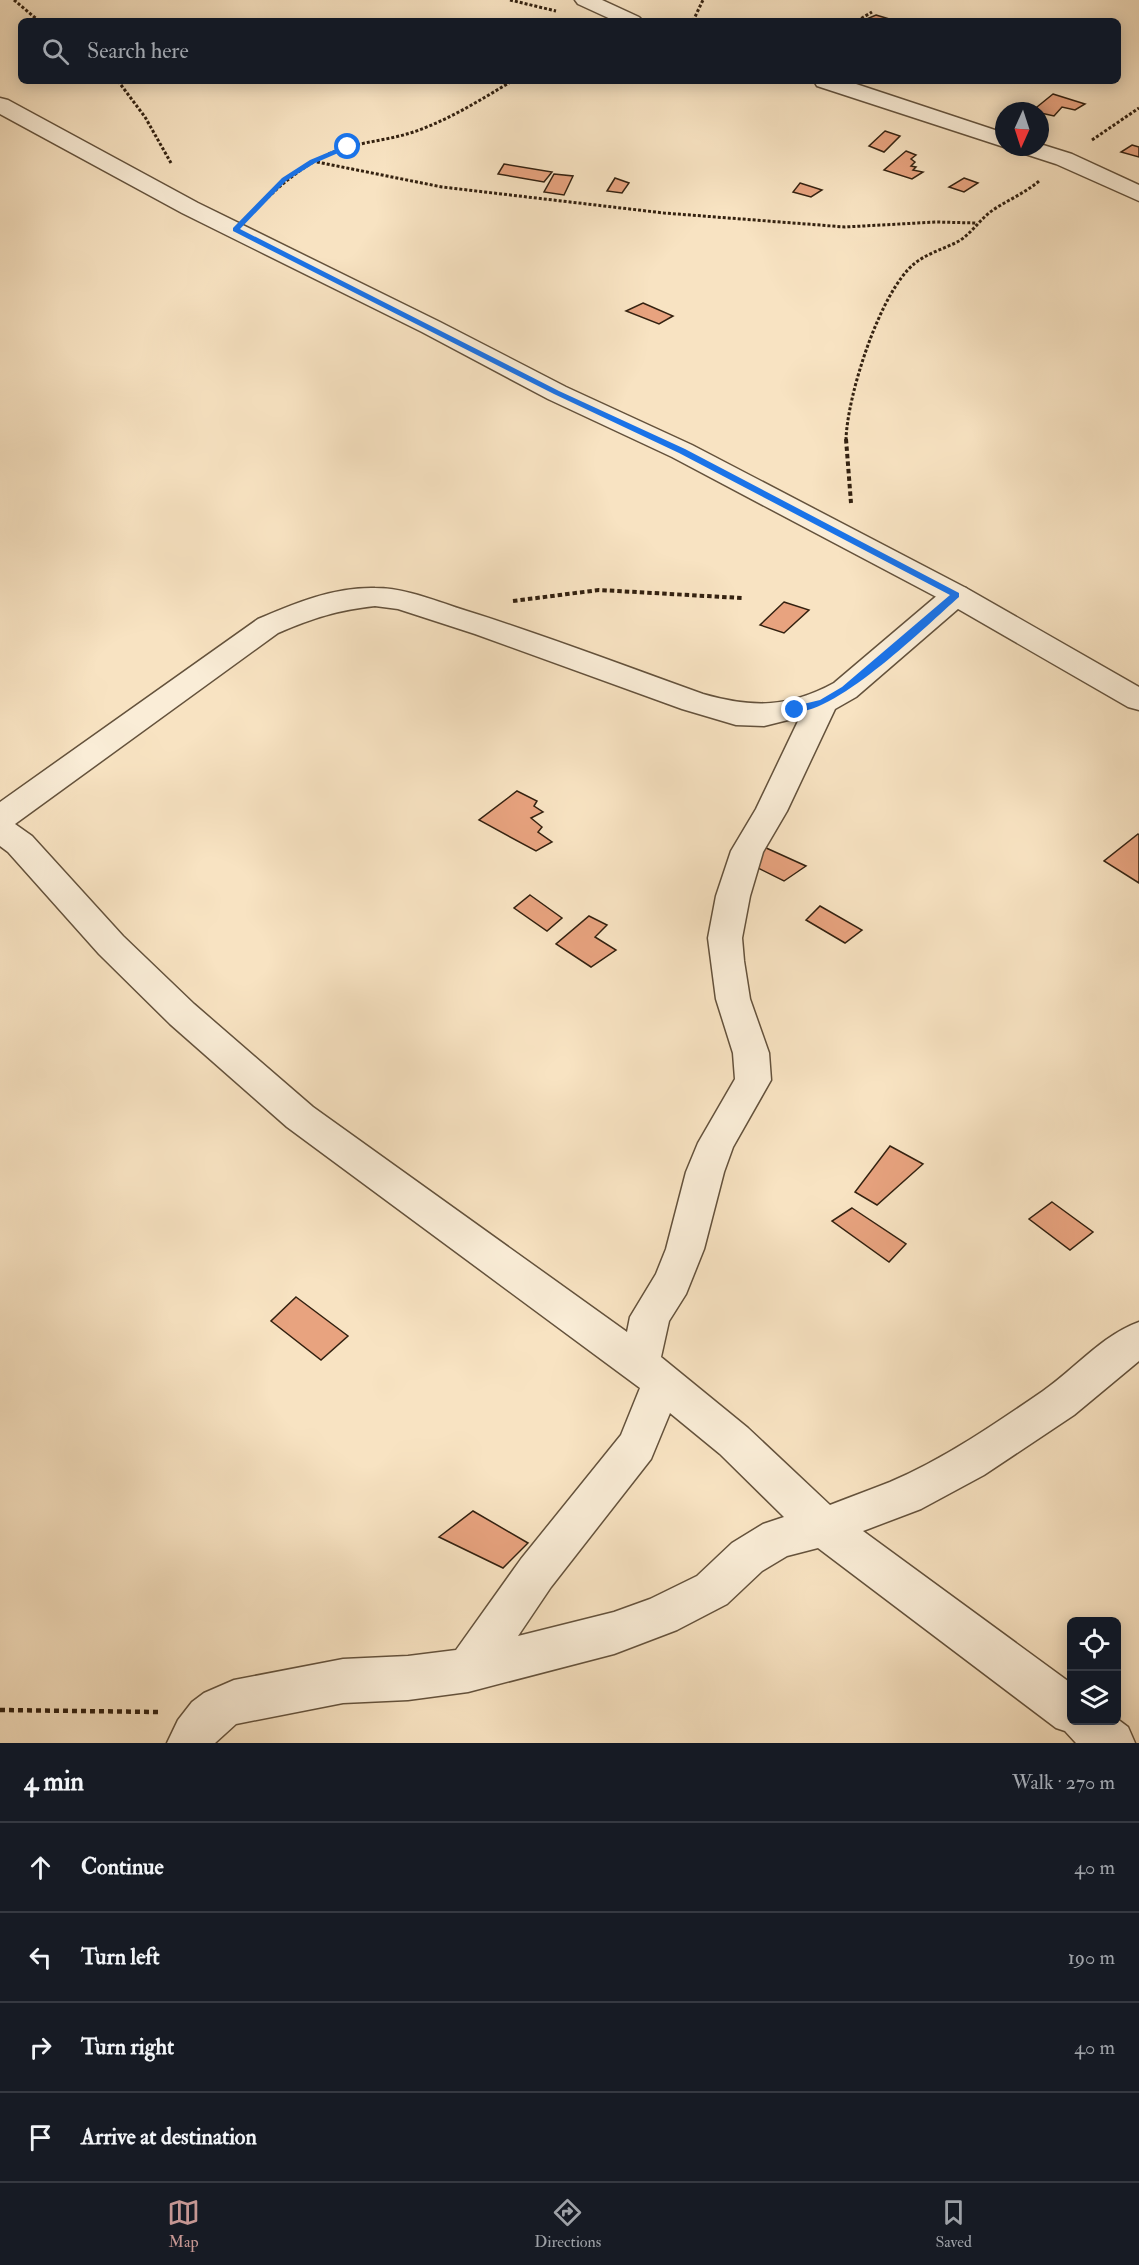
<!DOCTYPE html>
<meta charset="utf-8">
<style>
body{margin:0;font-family:"IM FELL Double Pica",serif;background:#242831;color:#f1f3f6}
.controls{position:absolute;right:18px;bottom:18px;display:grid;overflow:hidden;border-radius:9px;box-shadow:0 3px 15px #0003}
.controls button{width:54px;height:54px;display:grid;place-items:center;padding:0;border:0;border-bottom:2px solid #363941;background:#171b24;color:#f1f3f6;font:30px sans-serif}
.compass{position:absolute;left:995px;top:102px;width:54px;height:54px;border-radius:50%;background:#171b24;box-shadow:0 3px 15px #0003;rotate:183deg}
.stop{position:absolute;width:18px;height:18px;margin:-14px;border:4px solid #1a73e8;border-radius:50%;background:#fff}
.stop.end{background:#1a73e8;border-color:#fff;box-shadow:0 2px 6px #0008}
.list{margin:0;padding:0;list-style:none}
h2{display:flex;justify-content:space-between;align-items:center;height:78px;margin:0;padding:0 24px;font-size:26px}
h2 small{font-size:20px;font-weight:400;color:#9ea1a6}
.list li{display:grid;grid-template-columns:39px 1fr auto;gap:18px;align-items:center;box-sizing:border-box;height:90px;padding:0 24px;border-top:2px solid #363941}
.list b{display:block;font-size:22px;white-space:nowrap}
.list em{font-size:20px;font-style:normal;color:#9ea1a6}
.icon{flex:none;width:33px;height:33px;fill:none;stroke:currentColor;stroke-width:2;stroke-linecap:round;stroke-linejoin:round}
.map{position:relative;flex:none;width:1139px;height:1743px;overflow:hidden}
.search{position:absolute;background:#171b24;box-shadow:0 3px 15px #0003;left:18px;right:18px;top:18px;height:66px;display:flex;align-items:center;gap:15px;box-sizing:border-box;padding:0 21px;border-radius:9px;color:#9ea1a6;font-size:22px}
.sheet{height:438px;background:#171b24}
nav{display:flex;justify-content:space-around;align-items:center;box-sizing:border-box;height:84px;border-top:2px solid #363941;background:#171b24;font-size:16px;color:#9ea1a6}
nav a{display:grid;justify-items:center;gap:3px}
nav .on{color:#c59692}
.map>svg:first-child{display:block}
</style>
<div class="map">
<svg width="1139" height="1743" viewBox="0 0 1139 1743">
<rect width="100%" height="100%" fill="#f8e3c2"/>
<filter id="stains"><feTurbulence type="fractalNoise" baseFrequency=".00333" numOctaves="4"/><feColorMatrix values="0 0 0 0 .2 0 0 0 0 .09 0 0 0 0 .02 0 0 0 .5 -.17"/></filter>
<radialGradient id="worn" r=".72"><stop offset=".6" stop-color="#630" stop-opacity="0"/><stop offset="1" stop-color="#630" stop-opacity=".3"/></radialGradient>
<path fill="#e8a37f" stroke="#332110" stroke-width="1.5" d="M 876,15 L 896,21 L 862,21 Z
M 1053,94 L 1085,104 L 1075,110 L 1062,107 L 1054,116 L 1032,111 Z
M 885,131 L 900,136 L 884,152 L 869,146 Z
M 1132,145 L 1139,147 L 1139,157 L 1121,152 Z
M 906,151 L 916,155 L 911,159 L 915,162 L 911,166 L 916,167 L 913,170 L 923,172 L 912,179 L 884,170 Z
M 504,164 L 552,172 L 544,182 L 498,174 Z
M 554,174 L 573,176 L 564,195 L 544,192 Z
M 615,178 L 629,183 L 622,193 L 607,191 Z
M 964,178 L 978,183 L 964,192 L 949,187 Z
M 800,183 L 822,190 L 811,197 L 793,192 Z
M 643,303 L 673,316 L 659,324 L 626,311 Z
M 784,602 L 809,610 L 784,633 L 760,625 Z
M 517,791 L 537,801 L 534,806 L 543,812 L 531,818 L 542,827 L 538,832 L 552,842 L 536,851 L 479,820 Z
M 1138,834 L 1139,835 L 1139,883 L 1104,861 Z
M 764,847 L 806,866 L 784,881 L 748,863 Z
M 530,895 L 562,918 L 547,931 L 514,908 Z
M 820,906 L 862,930 L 845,943 L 806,920 Z
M 589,916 L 607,925 L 595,937 L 616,950 L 591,967 L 556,944 Z
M 890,1146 L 923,1164 L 877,1205 L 855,1192 Z
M 1052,1202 L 1093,1232 L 1070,1250 L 1029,1219 Z
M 852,1208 L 906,1244 L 889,1262 L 832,1221 Z
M 296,1297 L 348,1336 L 321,1360 L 271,1321 Z
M 473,1511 L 528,1543 L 503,1568 L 439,1537 Z"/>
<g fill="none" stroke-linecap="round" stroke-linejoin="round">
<g stroke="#64523c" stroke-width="3">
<path id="minor" d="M 575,0 L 602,0 L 639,17 L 643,21 L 615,21 L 578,4 Z
M 814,81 L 847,81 L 1004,133 L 1004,147 L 817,86 Z
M 1040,144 L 1072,154 L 1139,185 L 1139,201 L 1056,164 L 1019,152 L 1016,147 L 1040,147 Z
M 956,586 L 966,588 L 971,595 L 966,602 L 856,697 L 835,709 L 787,811 L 763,852 L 750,896 L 742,938 L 744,961 L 750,999 L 769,1053 L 771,1080 L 733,1147 L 724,1172 L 704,1249 L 686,1294 L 669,1321 L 661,1357 L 748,1428 L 830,1505 C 850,1497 870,1490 890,1482 C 944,1459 995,1424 1043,1391 C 1076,1368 1101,1336 1139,1322 L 1139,1361 L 1074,1415 L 984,1475 L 921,1509 L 863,1531 L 1072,1684 L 1072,1720 L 1116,1720 L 1116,1718 L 1128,1727 L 1135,1743 L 1076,1743 L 1065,1731 L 1056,1728 L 818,1548 L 787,1556 L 762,1571 L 727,1604 L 677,1630 L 614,1654 L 468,1692 L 408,1700 L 343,1703 L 236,1724 L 215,1743 L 167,1743 L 178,1720 L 192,1702 L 204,1693 L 234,1680 L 343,1659 L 408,1656 L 456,1650 L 521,1559 L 621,1435 L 640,1388 L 287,1127 L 170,1024 L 99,954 L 8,852 L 0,846 L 0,802 L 258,619 C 295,603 334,587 375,588 C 407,588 438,602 467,611 C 547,636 625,666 703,694 C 752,708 788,708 834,683 L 946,588 ZM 375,606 L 398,609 L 475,634 L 682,709 L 736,725 L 764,726 L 800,717 L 756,809 L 731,851 L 716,896 L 708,938 L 716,999 L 733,1053 L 735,1079 L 698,1143 L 686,1172 L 666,1249 L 656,1274 L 630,1317 L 627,1332 L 313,1107 L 194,1004 L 123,936 L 32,836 L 15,824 L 278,633 C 313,618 338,610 375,606 ZM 670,1413 L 720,1454 L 784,1517 L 763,1524 L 732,1543 L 697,1576 L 650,1599 L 614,1612 L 518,1636 L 551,1587 L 651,1459 Z"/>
</g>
<g stroke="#64523c" stroke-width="3">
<path id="tertiary" d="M 0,98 L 8,100 L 198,203 L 440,322 L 566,387 L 692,445 L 966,588 L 1139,687 L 1139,710 L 1128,707 L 946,602 L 672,457 L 548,399 L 422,332 L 182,213 L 0,114 Z"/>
</g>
<path stroke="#332110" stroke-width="3" stroke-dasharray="3 2" stroke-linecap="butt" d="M 14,0 L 39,21
M 510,0 L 556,11
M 693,21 L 703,0
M 857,21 L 872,12
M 118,81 L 145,117 L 171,163
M 1092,140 L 1139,108
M 312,161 L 442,187 L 664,213 L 845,227 L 936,222 L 976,223
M 257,208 C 286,179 316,154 356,145 C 377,140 398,138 419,130 C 452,118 482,99 512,81
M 846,440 C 847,396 880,292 914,264 C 927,253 944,249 959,241 C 972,233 980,219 993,210 C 1008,200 1025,193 1039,181"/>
<path stroke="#332110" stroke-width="4" stroke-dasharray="4.5 3" stroke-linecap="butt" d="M 846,439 L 851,503
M 513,601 L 599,590 L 742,598"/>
<path stroke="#332110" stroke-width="4.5" stroke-dasharray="5 4" stroke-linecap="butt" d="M 0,1710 L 158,1712"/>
<use href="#minor" fill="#faedd7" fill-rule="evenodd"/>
<use href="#tertiary" fill="#faedd7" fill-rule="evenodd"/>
</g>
<path fill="#1a73e8" d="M 346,145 L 352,147 L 315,163 L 286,181 L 240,229 L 559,391 L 685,449 L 959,593 L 959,597 C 926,626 834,717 791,712 L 791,707 L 820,700 L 842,687 L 950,595 L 679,453 L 554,394 L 233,231 L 233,228 L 282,178 L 310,160 Z"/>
<rect width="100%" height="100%" filter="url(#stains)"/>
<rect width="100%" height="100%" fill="url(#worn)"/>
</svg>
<div class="controls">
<button><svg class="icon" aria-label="locate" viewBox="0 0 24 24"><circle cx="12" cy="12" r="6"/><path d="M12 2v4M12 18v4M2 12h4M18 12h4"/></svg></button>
<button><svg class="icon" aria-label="layers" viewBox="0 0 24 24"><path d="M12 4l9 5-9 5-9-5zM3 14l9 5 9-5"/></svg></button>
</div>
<svg class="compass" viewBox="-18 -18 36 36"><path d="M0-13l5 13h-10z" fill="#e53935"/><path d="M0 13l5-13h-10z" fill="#9ea1a6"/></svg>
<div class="stop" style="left:348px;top:147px"></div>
<div class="stop end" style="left:795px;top:710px"></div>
<div class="search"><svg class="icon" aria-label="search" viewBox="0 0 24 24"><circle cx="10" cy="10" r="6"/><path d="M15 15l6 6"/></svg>Search here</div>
</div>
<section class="sheet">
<h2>4 min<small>Walk · 270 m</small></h2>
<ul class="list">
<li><svg class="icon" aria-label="ahead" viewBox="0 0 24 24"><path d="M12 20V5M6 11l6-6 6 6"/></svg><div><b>Continue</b></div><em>40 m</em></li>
<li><svg class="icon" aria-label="left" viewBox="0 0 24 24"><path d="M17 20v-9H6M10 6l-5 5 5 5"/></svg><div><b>Turn left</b></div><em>190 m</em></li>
<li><svg class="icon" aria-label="right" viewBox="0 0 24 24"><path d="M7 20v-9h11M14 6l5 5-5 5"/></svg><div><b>Turn right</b></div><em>40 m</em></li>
<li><svg class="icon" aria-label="arrive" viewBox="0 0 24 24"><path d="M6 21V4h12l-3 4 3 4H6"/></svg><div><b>Arrive at destination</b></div></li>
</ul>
</section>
<nav>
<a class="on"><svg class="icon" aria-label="map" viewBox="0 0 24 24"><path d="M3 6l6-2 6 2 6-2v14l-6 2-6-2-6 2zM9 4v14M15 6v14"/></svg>Map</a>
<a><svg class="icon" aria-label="directions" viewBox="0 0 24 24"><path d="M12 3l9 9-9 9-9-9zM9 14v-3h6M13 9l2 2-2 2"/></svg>Directions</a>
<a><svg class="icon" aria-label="saved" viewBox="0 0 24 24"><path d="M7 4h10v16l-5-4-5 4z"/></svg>Saved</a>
</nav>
